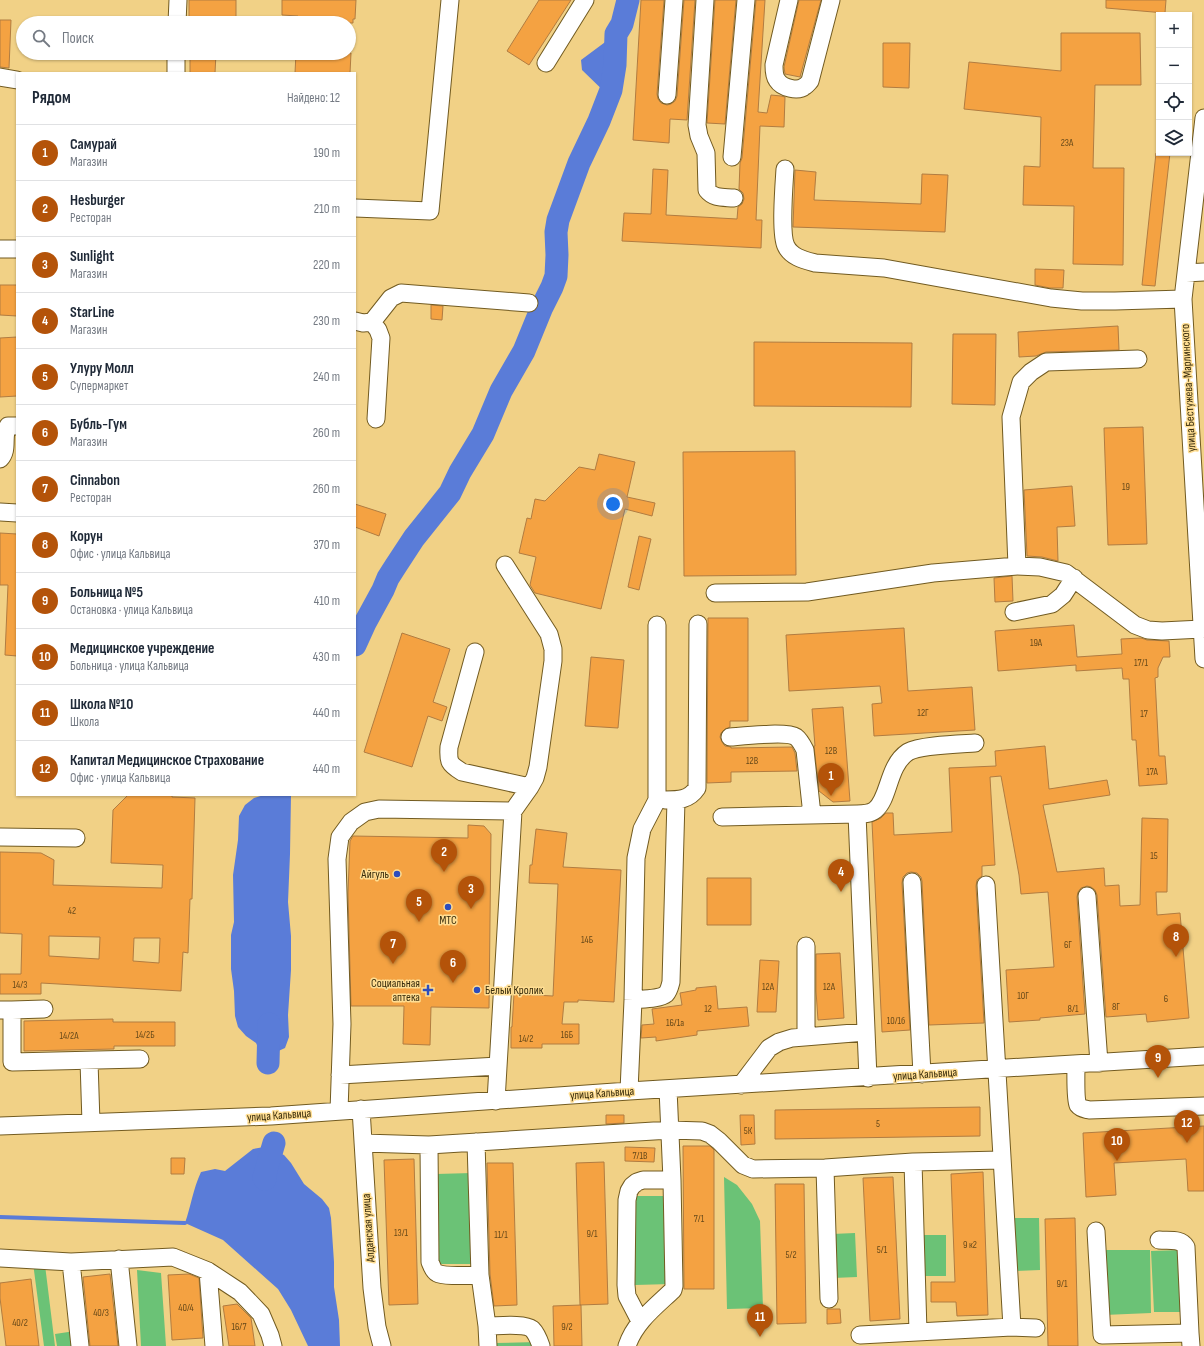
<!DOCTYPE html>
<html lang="ru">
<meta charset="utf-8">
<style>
body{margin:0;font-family:"Sofia Sans Condensed",sans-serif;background:#f2f2f3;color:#1f2937}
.controls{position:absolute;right:12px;top:12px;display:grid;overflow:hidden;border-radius:0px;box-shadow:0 1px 3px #0004}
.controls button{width:36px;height:36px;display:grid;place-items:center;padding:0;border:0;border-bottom:1px solid #e0e1e3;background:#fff;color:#1f2937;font:20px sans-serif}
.you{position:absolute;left:613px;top:504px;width:14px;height:14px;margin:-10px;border:3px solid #fff;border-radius:50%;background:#1a73e8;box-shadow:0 0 0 6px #1a73e833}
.badge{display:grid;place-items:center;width:26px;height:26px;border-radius:50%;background:#b45309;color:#fff;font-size:13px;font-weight:700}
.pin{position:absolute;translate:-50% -33px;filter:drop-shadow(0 1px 2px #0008)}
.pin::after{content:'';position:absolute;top:21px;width:14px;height:12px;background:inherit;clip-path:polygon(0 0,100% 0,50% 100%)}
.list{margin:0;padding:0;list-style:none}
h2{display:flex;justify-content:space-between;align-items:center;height:52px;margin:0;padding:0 16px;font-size:17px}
h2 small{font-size:13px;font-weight:400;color:#747a83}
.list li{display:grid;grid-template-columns:26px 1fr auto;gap:12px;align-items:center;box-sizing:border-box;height:56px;padding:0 16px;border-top:1px solid #e0e1e3}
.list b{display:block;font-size:15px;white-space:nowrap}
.list p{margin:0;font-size:13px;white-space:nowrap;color:#747a83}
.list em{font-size:13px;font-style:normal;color:#747a83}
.icon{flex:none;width:22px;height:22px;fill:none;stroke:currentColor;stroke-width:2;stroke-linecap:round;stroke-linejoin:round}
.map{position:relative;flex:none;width:1204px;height:1346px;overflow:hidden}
.search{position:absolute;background:#fff;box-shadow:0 1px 3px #0004;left:16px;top:16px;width:340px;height:44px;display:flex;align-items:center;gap:10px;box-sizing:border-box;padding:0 14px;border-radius:22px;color:#747a83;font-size:15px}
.panel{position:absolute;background:#fff;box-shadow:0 1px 3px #0004;left:16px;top:72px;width:340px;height:724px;border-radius:0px}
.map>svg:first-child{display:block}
</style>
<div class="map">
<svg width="1204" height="1346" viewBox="0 0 1204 1346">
<rect width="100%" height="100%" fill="#f1d186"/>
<path fill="#6bc276" d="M 472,1173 L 473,1264 L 438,1264 L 436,1174 Z
M 724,1177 L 737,1185 L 752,1204 L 760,1221 L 763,1308 L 727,1309 Z
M 634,1196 L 670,1196 L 671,1284 L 635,1285 Z
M 1012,1218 L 1039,1218 L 1040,1270 L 1013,1271 Z
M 855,1233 L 857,1277 L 833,1278 L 832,1234 Z
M 922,1235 L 946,1235 L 946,1276 L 923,1276 Z
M 1103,1250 L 1150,1250 L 1151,1313 L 1104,1315 Z
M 1181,1250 L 1183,1312 L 1154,1312 L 1151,1251 Z
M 33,1263 L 45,1265 L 55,1346 L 44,1346 Z
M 137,1270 L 161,1273 L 166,1346 L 141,1346 Z
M 75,1331 L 77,1346 L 57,1346 L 55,1334 Z
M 538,1342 L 538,1346 L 495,1346 L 495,1343 Z"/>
<path fill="#5a7cd8" d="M 616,34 L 624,67 L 613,100 L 582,70 L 581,60 Z
M 264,795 L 291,795 L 290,854 L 288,902 L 291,936 L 291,970 L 288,1015 L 289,1037 L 285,1048 L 263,1058 L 256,1043 L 246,1036 L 238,1027 L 235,1016 L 234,991 L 231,969 L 231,935 L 234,922 L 233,875 L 238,840 L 239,816 L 245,805 L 254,798 Z
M 264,1147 L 284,1155 L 291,1163 L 304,1184 L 322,1199 L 329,1208 L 331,1218 L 334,1262 L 334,1287 L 339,1320 L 340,1346 L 308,1346 L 291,1310 L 278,1289 L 223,1240 L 185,1223 C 191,1206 193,1189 201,1172 L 215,1169 L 225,1171 L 253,1149 Z"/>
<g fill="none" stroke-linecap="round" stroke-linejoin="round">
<path stroke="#5a7cd8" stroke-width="4" d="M 0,1217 L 185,1223"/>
<path stroke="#5a7cd8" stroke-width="23" d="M 355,645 L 365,623 L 383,590 L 388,578 L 395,567 L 414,538 L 450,493 L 460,472 L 483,434 L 501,391 L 524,351 L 542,307 L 552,287 L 556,276 L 557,255 L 556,232 L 558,220 L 579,163 L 599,121 L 611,90 L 615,65 L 616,34 L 622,24 L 628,0
M 268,1063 L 269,1024
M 265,1179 L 264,1177 L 274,1143"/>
</g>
<path fill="#f4a242" stroke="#b17c41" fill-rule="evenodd" d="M 189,0 L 236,0 L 236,20 L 217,20 L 217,23 L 191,23 L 191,19 L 189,19 Z
M 282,0 L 356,0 L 355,19 L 353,19 L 353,23 L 298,23 L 298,16 L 282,15 Z
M 539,0 L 571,0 L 529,65 L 507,51 Z
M 641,0 L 664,0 L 657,94 L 658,99 L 661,103 L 667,105 L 671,104 L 675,101 L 677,96 L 684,0 L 695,0 L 687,120 L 670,119 L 669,143 L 633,140 Z
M 715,0 L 736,0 L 725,124 L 707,123 Z
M 756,0 L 765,0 L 758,112 L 767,113 L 771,95 L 781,96 L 785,97 L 784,127 L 760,126 L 756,220 L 762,220 L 761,248 L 622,241 L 624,213 L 651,214 L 653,169 L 668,170 L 666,215 L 737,219 L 738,207 L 742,204 L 744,199 L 743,193 L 739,189 L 740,163 L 742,158 Z
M 799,0 L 821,0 L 800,77 L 785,74 L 784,67 Z
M 1106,0 L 1166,0 L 1165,13 L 1106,8 Z
M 0,20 L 11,20 L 9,68 L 0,67 Z
M 1061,33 L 1140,33 L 1141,85 L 1095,85 L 1093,168 L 1124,168 L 1123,265 L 1073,264 L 1074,206 L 1023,205 L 1024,166 L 1040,167 L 1041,117 L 964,109 L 969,62 L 1061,71 Z
M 883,43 L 910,43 L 909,88 L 883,87 Z
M 190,53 L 216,53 L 215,73 L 190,73 Z
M 296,53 L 351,53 L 350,73 L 295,73 Z
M 1156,153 L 1170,153 L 1155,286 L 1142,285 Z
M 795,170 L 816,172 L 814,200 L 921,204 L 922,174 L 948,175 L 945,232 L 793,227 Z
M 1035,269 L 1064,270 L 1063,288 L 1050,288 L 1035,285 Z
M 0,285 L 17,285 L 17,316 L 0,315 Z
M 431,305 L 443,306 L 442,320 L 431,319 Z
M 1118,326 L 1119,350 L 1046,352 L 1036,356 L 1019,357 L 1018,332 Z
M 953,334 L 996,334 L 995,405 L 952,404 Z
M 17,337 L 17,396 L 0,397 L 0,338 Z
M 754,342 L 912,343 L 911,407 L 754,406 Z
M 1143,427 L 1147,544 L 1108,545 L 1104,428 Z
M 795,451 L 796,575 L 684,576 L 683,452 Z
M 599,454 L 635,462 L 627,497 L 655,503 L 652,516 L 625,509 L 601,609 L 535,593 L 530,585 L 536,557 L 519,553 L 527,518 L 531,519 L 535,499 L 545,501 L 579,467 L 595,470 Z
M 1072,486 L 1075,526 L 1057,527 L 1058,561 L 1042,557 L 1027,556 L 1024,490 Z
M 355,504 L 386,514 L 379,536 L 355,527 Z
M 0,533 L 17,534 L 17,656 L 5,655 L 8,585 L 0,585 Z
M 639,536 L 651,539 L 639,590 L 628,587 Z
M 1012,576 L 1013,601 L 995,602 L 994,578 Z
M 708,618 L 748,618 L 748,721 L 730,721 L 730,727 L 725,729 L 721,733 L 720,737 L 722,742 L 725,746 L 731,747 L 731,748 L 792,747 L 795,753 L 797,771 L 731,772 L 731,782 L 707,783 Z
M 1074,625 L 1077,657 L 1122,654 L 1121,639 L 1141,638 L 1147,640 L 1169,641 L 1170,657 L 1163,657 L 1158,668 L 1158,677 L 1155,678 L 1159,756 L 1165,756 L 1167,784 L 1139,786 L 1136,740 L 1132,740 L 1129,679 L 1123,679 L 1122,668 L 1076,671 L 1076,665 L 998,671 L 995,631 Z
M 904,628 L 908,691 L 972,687 L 975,730 L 874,736 L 872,704 L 882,703 L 880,686 L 789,691 L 786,635 Z
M 402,633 L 450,649 L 433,702 L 447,707 L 442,721 L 428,716 L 412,767 L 364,752 Z
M 591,657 L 624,660 L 618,728 L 585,726 Z
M 843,707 L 850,801 L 833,802 L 819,791 L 814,746 L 815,746 L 812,709 Z
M 1045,746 L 1049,789 L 1107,780 L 1110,795 L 1043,805 L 1057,872 L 1104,868 L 1105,886 L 1119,885 L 1120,906 L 1140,905 L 1142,818 L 1168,819 L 1167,892 L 1156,892 L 1157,915 L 1180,913 L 1189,1018 L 1147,1022 L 1146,1014 L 1106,1017 L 1097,895 L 1095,890 L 1091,887 L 1087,886 L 1081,888 L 1078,892 L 1077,897 L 1085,1014 L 1040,1018 L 1040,1020 L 1009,1022 L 1006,970 L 1054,967 L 1048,892 L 1021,894 L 1019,875 L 1001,776 L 990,777 L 995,865 L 982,866 L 982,876 L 977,880 L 976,886 L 984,1023 L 929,1025 L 922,881 L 921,877 L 917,873 L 911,872 L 907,873 L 903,877 L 902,883 L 910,1030 L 882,1032 L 872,822 L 881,818 L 886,813 L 893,813 L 894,835 L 952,832 L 949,768 L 996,766 L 995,751 Z
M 128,795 L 172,795 L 172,797 L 195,798 L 192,899 L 190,899 L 188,953 L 183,952 L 181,991 L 41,983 L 41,994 L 0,994 L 0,974 L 21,974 L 22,934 L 0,933 L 0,852 L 41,853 L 54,860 L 53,885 L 162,888 L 163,865 L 111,863 L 113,810 ZM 49,936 L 100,937 L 99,959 L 49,956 ZM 134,938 L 160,938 L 159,963 L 133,961 Z
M 468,825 L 484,826 L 491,834 L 489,1008 L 431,1007 L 430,1045 L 403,1044 L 404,1006 L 351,1006 L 348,893 L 350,841 L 353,836 L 468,838 Z
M 536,829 L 567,833 L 563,867 L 621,870 L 614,1002 L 578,1000 L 578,1002 L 564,1002 L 562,1024 L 579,1024 L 579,1044 L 542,1044 L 542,1048 L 511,1048 L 511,1027 L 512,1027 L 514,994 L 553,996 L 558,884 L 529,883 L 530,865 L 532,865 Z
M 707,878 L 751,878 L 751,925 L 707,925 Z
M 840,953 L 844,1018 L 818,1020 L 816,991 L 816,954 Z
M 760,960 L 779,961 L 776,1012 L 757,1012 Z
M 716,986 L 718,1009 L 747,1007 L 749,1026 L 697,1031 L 697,1035 L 656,1041 L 656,1037 L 641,1038 L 642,1025 L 654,1024 L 652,1009 L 682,1005 L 680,993 L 696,990 L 696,988 Z
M 113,1019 L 113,1022 L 175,1022 L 175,1046 L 114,1046 L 114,1049 L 24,1051 L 24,1021 Z
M 980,1107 L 980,1136 L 775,1139 L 775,1110 Z
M 606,1115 L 624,1115 L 624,1123 L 606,1124 Z
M 740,1115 L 754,1115 L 755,1144 L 741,1145 Z
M 1204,1126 L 1204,1191 L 1188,1191 L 1186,1159 L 1114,1163 L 1116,1195 L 1086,1197 L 1083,1133 Z
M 683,1146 L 710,1146 L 714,1150 L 714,1289 L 684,1289 Z
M 625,1147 L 655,1148 L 654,1162 L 625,1161 Z
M 171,1158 L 185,1158 L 184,1174 L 171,1174 Z
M 414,1159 L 418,1304 L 389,1305 L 384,1160 Z
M 604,1162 L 608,1304 L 580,1305 L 576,1163 Z
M 487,1163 L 513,1163 L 517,1305 L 494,1306 L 490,1274 Z
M 983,1172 L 988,1315 L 957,1316 L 956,1302 L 931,1302 L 931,1282 L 955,1282 L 951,1174 Z
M 893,1177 L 900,1319 L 870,1321 L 863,1178 Z
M 775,1184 L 804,1184 L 806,1323 L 777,1324 Z
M 1075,1218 L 1078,1346 L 1048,1346 L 1045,1219 Z
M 110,1274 L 118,1346 L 90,1346 L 83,1277 Z
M 189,1274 L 199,1278 L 203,1338 L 172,1340 L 168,1275 Z
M 31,1279 L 39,1346 L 6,1346 L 0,1298 L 0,1283 Z
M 237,1304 L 251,1318 L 255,1346 L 229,1346 L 223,1306 Z
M 581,1305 L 582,1346 L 554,1346 L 553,1306 Z
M 827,1309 L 840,1309 L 841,1323 L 827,1324 Z"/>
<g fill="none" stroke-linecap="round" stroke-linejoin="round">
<g stroke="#725b21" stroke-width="19">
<path id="minor" d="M 705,0 L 697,125 L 699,136 L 706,153 L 707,190 C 714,199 724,197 734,198
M 789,0 L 774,65 C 774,70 774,76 777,80 C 782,88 798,92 805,86 C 806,86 809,82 810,81 L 831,0
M 177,23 L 178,0
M 546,63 L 585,0
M 176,73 L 176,53
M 0,77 L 17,80
M 667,95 L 674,0
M 1204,118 L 1183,299 L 1204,659
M 732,157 L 746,0
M 785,169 C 784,185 780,234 786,246 C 791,257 804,260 815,263 L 884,268 L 1051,298 L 1082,301 L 1115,301 L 1183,299
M 355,208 L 430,211 L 450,0
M 0,249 L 17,249
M 1186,273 L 1204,272
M 355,321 L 363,323 L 372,322 L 378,330 L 381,338 L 376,419
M 372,322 L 391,298 L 401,293 L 529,303
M 0,459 C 9,450 2,436 8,426 L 17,426
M 0,512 L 17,513
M 505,565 L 549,634 L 553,649 L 553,661 L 538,767 L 535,778 L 530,787
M 1017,566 L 1011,417 L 1021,382 L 1031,372 L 1046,362 L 1138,359
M 715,593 L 807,592 L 933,573 L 1017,566 L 1040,567 L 1066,573 L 1135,625 L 1148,630 L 1162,631 L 1202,629
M 1014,612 L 1052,604 L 1063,595 L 1074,578
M 475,652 L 449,747 C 448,762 449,764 462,772 L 530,787 L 513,811
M 730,737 C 743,736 787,731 796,737 C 800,740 803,746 805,750 L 812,815
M 665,800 C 679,800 689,800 697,788 L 698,624
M 857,814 C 863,814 870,814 875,810 C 890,798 887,766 908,752 C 920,745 960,744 975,743
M 722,817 L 857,814 L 868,1078
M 0,837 L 76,838
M 912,882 L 922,1074
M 986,885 L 1012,1327
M 1087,896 L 1099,1063
M 633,1000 C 641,999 660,999 666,994 C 669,991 670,986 671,982 L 676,800
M 0,1010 L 12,1010 L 12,1062 L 140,1059
M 12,1010 L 44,1009
M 806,1037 L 806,946
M 89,1061 L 91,1123
M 1076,1064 C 1076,1072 1075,1099 1078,1105 C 1081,1109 1086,1109 1089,1110 L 1204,1106
M 340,1075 L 498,1066
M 741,1085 L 769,1048 L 779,1042 L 792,1038 L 866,1032
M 629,1091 L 633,1000 L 636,858 L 642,829 L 657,800 L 657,625
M 361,1109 L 372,1288 L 377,1327 L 382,1346
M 339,1111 L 342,1024 L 337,859 L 340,837 L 351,822 L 365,812 L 379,809 L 513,811 L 496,1101
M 0,1126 L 271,1116 L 629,1091 L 1204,1056
M 476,1142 L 480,1275 L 487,1326 C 498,1326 524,1323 532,1329 C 537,1334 539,1340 541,1346
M 363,1143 L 429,1145 L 670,1130 L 702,1131 L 710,1134 L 719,1141 L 743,1165 L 753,1169 L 825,1168 L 913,1162 L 1001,1160
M 429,1145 L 430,1262 C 432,1266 433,1271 437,1273 C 444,1277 471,1275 480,1275
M 913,1162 L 918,1332
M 825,1168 L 829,1299
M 1096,1231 L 1102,1335 L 1190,1333 L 1191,1346
M 1159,1240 C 1169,1241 1181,1238 1186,1247 L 1190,1333
M 0,1258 L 71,1262 L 173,1257 L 208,1271 L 240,1292 L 261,1314 L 270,1335 L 273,1346
M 119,1259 L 128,1346
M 71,1262 L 80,1346
M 208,1271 L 214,1346
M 640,1321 L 627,1296 L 626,1285 L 627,1200 L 629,1191 L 632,1186 L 637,1182 L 643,1180 L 672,1180
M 487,1326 L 488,1346
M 860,1335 L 1012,1327 L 1036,1328
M 627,1346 C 635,1322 655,1307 673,1290 L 674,1286 L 672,1180 L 668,1089"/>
</g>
<use href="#minor" stroke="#fff" stroke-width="17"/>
</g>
<g fill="#2d4dbd" stroke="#ffde93" stroke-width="1.5">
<circle cx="397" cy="874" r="4"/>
<circle cx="448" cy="907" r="4"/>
<path d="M426 984h4v4h4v4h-4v4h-4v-4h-4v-4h4z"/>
<circle cx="477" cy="990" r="4"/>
</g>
<g text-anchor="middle" stroke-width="3" stroke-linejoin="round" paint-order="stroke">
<g font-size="10" fill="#674919">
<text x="1067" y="146">23А</text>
<text x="1126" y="490">19</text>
<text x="1036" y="646">19А</text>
<text x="1141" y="666">17/1</text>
<text x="923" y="716">12Г</text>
<text x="1144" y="717">17</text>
<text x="831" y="754">12В</text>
<text x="752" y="764">12В</text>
<text x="1152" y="775">17А</text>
<text x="1154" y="859">15</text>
<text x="72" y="914">42</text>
<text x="587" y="943">14Б</text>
<text x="1068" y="948">6Г</text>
<text x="20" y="988">14/3</text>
<text x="768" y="990">12А</text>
<text x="829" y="990">12А</text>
<text x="1023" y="999">10Г</text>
<text x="1166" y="1002">6</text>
<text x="1116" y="1010">8Г</text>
<text x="708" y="1012">12</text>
<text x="1073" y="1012">8/1</text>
<text x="896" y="1024">10/1б</text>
<text x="675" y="1026">16/1а</text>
<text x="145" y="1038">14/2Б</text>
<text x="567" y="1038">16Б</text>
<text x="69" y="1039">14/2А</text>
<text x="526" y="1042">14/2</text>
<text x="878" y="1127">5</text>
<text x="748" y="1134">5К</text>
<text x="640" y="1159">7/1В</text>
<text x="699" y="1222">7/1</text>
<text x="401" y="1236">13/1</text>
<text x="592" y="1237">9/1</text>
<text x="501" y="1238">11/1</text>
<text x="970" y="1248">9 к2</text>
<text x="882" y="1253">5/1</text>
<text x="791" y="1258">5/2</text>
<text x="1062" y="1287">9/1</text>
<text x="186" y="1311">40/4</text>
<text x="101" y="1316">40/3</text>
<text x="20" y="1326">40/2</text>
<text x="239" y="1330">16/7</text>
<text x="567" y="1330">9/2</text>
</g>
<g font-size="12" fill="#382b0b" stroke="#ffde93">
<text transform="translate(1188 388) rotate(-93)" y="4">улица Бестужева-Марлинского</text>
<text transform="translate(925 1074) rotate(-4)" y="4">улица Кальвица</text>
<text transform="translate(602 1093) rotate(-4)" y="4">улица Кальвица</text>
<text transform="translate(279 1115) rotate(-4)" y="4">улица Кальвица</text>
<text transform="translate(368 1228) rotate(-94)" y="4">Алданская улица</text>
</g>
<g font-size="12" fill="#382b0b" stroke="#ffde93" text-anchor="end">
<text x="389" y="878">Айгуль</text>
<text x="448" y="924" text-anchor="middle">МТС</text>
<text x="420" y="987">Социальная<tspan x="420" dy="14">аптека</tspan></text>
<text x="485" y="994" text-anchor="start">Белый Кролик</text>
</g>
</g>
</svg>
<div class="controls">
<button>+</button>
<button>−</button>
<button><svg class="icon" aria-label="locate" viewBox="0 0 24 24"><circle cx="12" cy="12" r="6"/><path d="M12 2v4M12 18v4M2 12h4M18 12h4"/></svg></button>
<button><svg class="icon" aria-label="layers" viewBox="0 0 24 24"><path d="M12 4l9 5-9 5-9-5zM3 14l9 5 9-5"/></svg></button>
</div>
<div class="you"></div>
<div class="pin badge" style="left:831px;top:796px">1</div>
<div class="pin badge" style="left:444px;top:872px">2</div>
<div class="pin badge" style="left:471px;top:909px">3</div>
<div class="pin badge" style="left:841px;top:892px">4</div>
<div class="pin badge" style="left:419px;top:922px">5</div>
<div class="pin badge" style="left:453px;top:983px">6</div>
<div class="pin badge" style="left:393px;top:964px">7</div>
<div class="pin badge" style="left:1176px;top:957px">8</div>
<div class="pin badge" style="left:1158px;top:1078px">9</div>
<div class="pin badge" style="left:1117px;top:1161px">10</div>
<div class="pin badge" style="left:760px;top:1337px">11</div>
<div class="pin badge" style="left:1187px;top:1143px">12</div>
<div class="search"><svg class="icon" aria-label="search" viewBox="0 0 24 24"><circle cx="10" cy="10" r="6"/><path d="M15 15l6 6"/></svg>Поиск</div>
<section class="panel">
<h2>Рядом<small>Найдено: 12</small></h2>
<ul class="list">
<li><span class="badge">1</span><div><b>Самурай</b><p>Магазин</p></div><em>190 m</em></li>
<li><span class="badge">2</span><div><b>Hesburger</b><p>Ресторан</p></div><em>210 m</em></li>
<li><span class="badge">3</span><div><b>Sunlight</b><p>Магазин</p></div><em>220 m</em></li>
<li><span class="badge">4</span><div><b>StarLine</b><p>Магазин</p></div><em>230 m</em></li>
<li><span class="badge">5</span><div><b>Улуру Молл</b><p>Супермаркет</p></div><em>240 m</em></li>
<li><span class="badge">6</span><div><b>Бубль-Гум</b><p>Магазин</p></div><em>260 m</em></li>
<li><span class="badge">7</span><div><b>Cinnabon</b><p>Ресторан</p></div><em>260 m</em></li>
<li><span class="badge">8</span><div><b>Корун</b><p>Офис · улица Кальвица</p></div><em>370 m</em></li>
<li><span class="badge">9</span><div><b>Больница №5</b><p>Остановка · улица Кальвица</p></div><em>410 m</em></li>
<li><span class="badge">10</span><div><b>Медицинское учреждение</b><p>Больница · улица Кальвица</p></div><em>430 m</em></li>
<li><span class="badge">11</span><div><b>Школа №10</b><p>Школа</p></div><em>440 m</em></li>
<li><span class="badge">12</span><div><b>Капитал Медицинское Страхование</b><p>Офис · улица Кальвица</p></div><em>440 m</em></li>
</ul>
</section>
</div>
